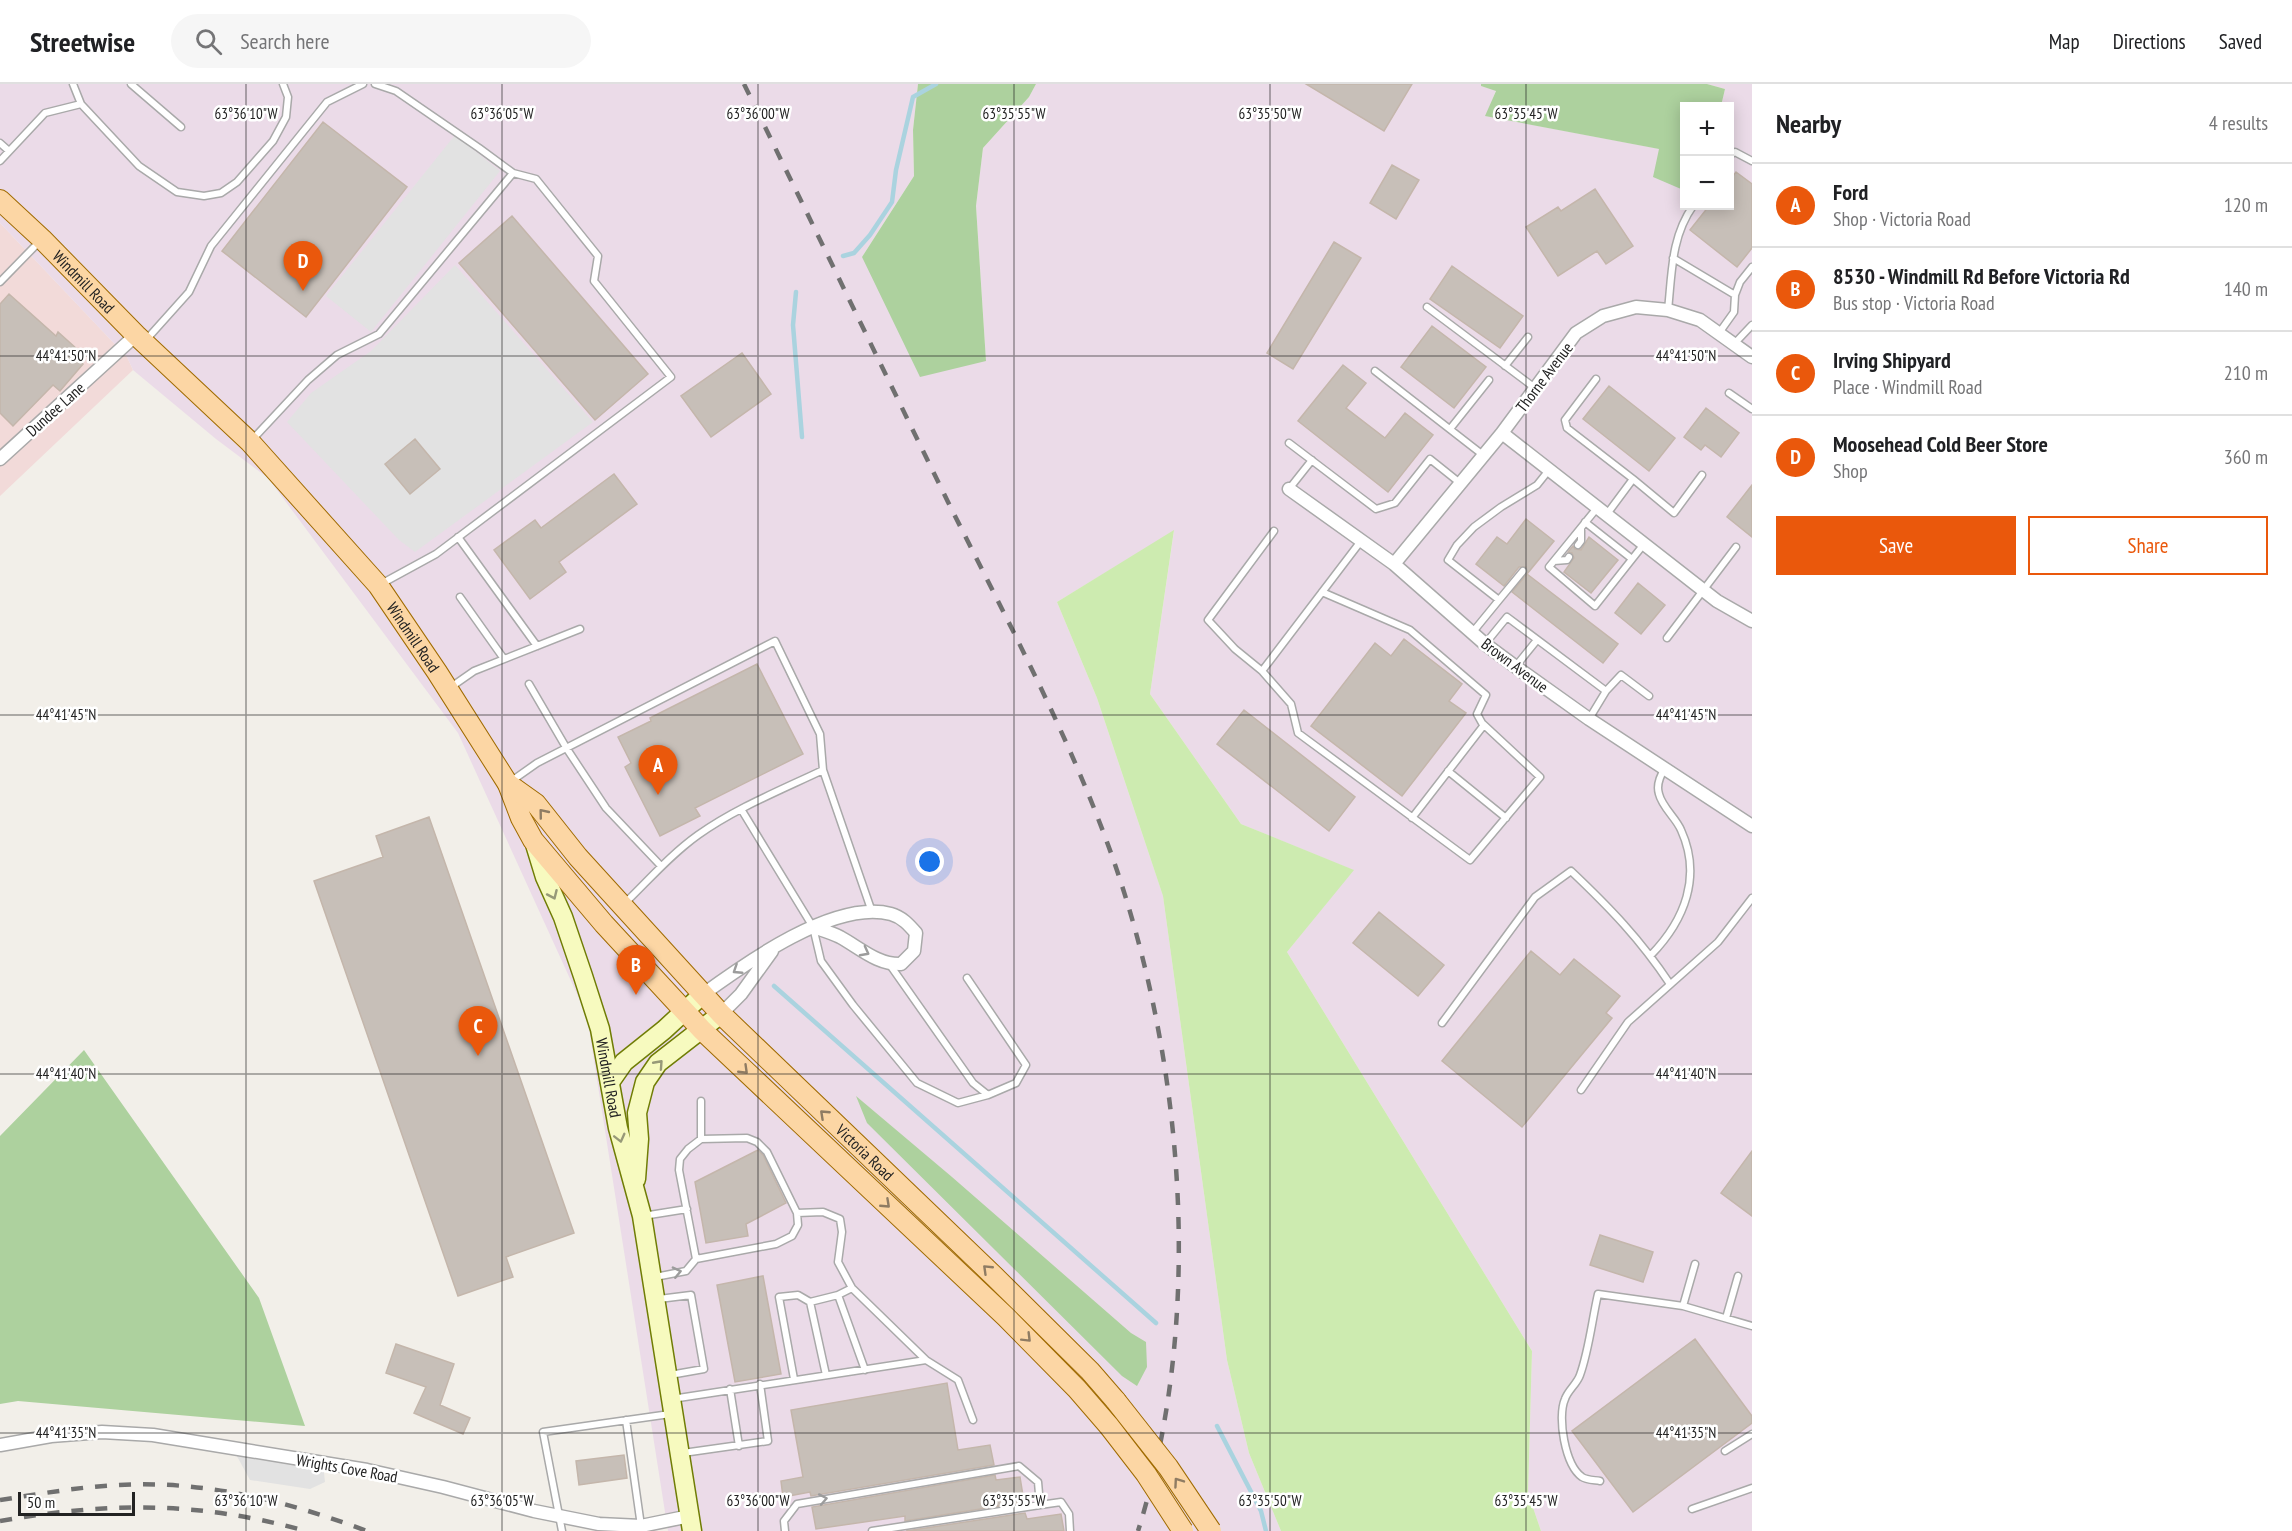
<!DOCTYPE html>
<meta charset="utf-8">
<style>
body{margin:0;font-family:"PT Sans Narrow",sans-serif;background:#f6f6f6;color:#202124}
.controls{position:absolute;right:18px;top:18px;display:grid;overflow:hidden;border-radius:0px;box-shadow:0 3px 15px #0003}
.controls button{width:54px;height:54px;display:grid;place-items:center;padding:0;border:0;border-bottom:2px solid #e0e0e0;background:#fff;color:#202124;font:30px sans-serif}
.scale{position:absolute;left:18px;bottom:15px;width:117px;box-sizing:border-box;padding-left:6px;border:3px solid #222;border-top:0;font-size:16px;line-height:21px;white-space:nowrap;color:#222;-webkit-text-stroke:4px #fff;paint-order:stroke}
.you{position:absolute;left:930px;top:778px;width:21px;height:21px;margin:-15px;border:4px solid #fff;border-radius:50%;background:#1a73e8;box-shadow:0 0 0 9px #1a73e833}
.badge{display:grid;place-items:center;width:39px;height:39px;border-radius:50%;background:#ea580c;color:#fff;font-size:20px;font-weight:700}
.pin{position:absolute;translate:-50% -50px;filter:drop-shadow(0 2px 3px #0008)}
.pin::after{content:'';position:absolute;top:32px;width:21px;height:18px;background:inherit;clip-path:polygon(0 0,100% 0,50% 100%)}
.list{margin:0;padding:0;list-style:none}
h2{display:flex;justify-content:space-between;align-items:center;height:78px;margin:0;padding:0 24px;font-size:26px}
h2 small{font-size:20px;font-weight:400;color:#757577}
.list li{display:grid;grid-template-columns:39px 1fr auto;gap:18px;align-items:center;box-sizing:border-box;height:84px;padding:0 24px;border-top:2px solid #e0e0e0}
.list b{display:block;font-size:22px;white-space:nowrap}
.list p{margin:0;font-size:20px;white-space:nowrap;color:#757577}
.list em{font-size:20px;font-style:normal;color:#757577}
.actions{display:flex;gap:12px;padding:18px 24px}
.actions a{flex:1;padding:14px 0;border:2px solid #ea580c;border-radius:0px;text-align:center;font-size:21px;color:#ea580c}
.actions .main{background:#ea580c;color:#fff}
.icon{flex:none;width:33px;height:33px;fill:none;stroke:currentColor;stroke-width:2;stroke-linecap:round;stroke-linejoin:round}
.map{position:relative;flex:none;width:1752px;height:1447px;overflow:hidden}
header{display:flex;align-items:center;gap:36px;box-sizing:border-box;height:84px;padding:0 30px;background:#fff;border-bottom:2px solid #e0e0e0}
header strong{font-size:28px}
nav{display:flex;gap:33px;margin-inline-start:auto;font-size:21px}
.search{width:420px;height:54px;background:#f6f6f6;display:flex;align-items:center;gap:15px;box-sizing:border-box;padding:0 21px;border-radius:33px;color:#757577;font-size:22px}
main{display:flex}
aside{flex:1;background:#fff}
.map>svg:first-child{display:block}
</style>
<header>
<strong>Streetwise</strong>
<div class="search"><svg class="icon" aria-label="search" viewBox="0 0 24 24"><circle cx="10" cy="10" r="6"/><path d="M15 15l6 6"/></svg>Search here</div>
<nav><a>Map</a><a>Directions</a><a>Saved</a></nav>
</header>
<main>
<div class="map">
<svg width="1752" height="1447" viewBox="0 0 1752 1447">
<rect width="100%" height="100%" fill="#f2efe9"/>
<path fill="#f2dad9" d="M 0,139 L 127,273 L 133,286 L 0,412 Z"/>
<path fill="#ebdbe8" d="M 0,0 L 918,0 L 913,46 L 914,92 L 862,173 L 986,276 L 976,122 L 983,64 L 1029,13 L 1036,0 L 1481,0 L 1481,2 L 1496,6 L 1486,32 L 1660,65 L 1680,105 L 1684,100 L 1684,122 L 1730,122 L 1730,42 L 1734,37 L 1730,34 L 1730,22 L 1721,22 L 1725,5 L 1707,0 L 1752,0 L 1752,1447 L 1541,1447 L 1528,1409 L 1532,1267 L 1287,868 L 1353,786 L 1241,740 L 1150,610 L 1174,447 L 1057,518 L 1097,614 L 1163,812 L 1227,1276 L 1249,1369 L 1281,1447 L 668,1447 L 587,932 L 458,649 L 268,394 L 216,355 L 133,286 L 127,273 L 0,139 Z"/>
<path fill="#cdebb0" d="M 1174,446 L 1150,610 L 1241,740 L 1354,786 L 1287,868 L 1532,1267 L 1528,1409 L 1541,1447 L 1281,1447 L 1249,1369 L 1227,1276 L 1163,812 L 1097,614 L 1057,518 Z"/>
<path fill="#add19e" d="M 918,0 L 1036,0 L 1029,13 L 983,64 L 976,122 L 986,277 L 920,293 L 862,173 L 914,92 L 913,46 Z
M 1481,0 L 1707,0 L 1725,5 L 1721,22 L 1684,22 L 1684,100 L 1681,105 L 1653,93 L 1659,65 L 1485,32 L 1496,7 L 1481,2 Z
M 84,966 L 259,1214 L 305,1342 L 18,1317 L 0,1320 L 0,1052 Z
M 856,1012 L 952,1093 L 1131,1249 L 1146,1258 L 1147,1283 L 1137,1302 L 1122,1292 L 867,1039 Z"/>
<path fill="#e2e2e2" d="M 455,51 L 500,87 L 371,248 L 326,212 Z
M 455,181 L 593,338 L 415,468 L 399,456 L 287,338 L 311,309 L 371,267 Z
M 233,1365 L 323,1380 L 325,1398 L 310,1405 L 250,1396 Z"/>
<g fill="none" stroke-linecap="round" stroke-linejoin="round">
<path stroke="#aad3df" stroke-width="4.5" d="M 843,172 L 854,169 L 870,151 L 892,118 L 896,86 L 913,13 L 936,0
M 796,208 L 793,241 L 802,353
M 774,902 L 1156,1239
M 1217,1342 L 1261,1427 L 1266,1447"/>
</g>
<path fill="#c7bfb8" stroke="#c4b6ab" stroke-width="1.5" d="M 1306,0 L 1412,0 L 1384,47 Z
M 323,38 L 407,103 L 306,233 L 222,167 Z
M 1392,81 L 1419,96 L 1396,135 L 1370,119 Z
M 1736,88 L 1752,100 L 1752,164 L 1737,183 L 1690,146 L 1709,122 L 1730,122 L 1730,96 Z
M 1595,105 L 1633,162 L 1606,180 L 1597,167 L 1558,192 L 1526,143 L 1558,123 L 1561,127 Z
M 512,132 L 648,290 L 595,336 L 459,179 Z
M 1334,158 L 1361,174 L 1293,285 L 1267,269 Z
M 1452,182 L 1523,232 L 1500,264 L 1430,215 Z
M 9,210 L 56,252 L 58,248 L 77,265 L 72,271 L 83,280 L 60,307 L 53,301 L 13,342 L 0,329 L 0,220 Z
M 1432,242 L 1486,283 L 1454,324 L 1401,283 Z
M 742,269 L 771,310 L 711,353 L 681,312 Z
M 1343,281 L 1366,299 L 1346,324 L 1385,354 L 1405,329 L 1433,351 L 1388,408 L 1298,337 Z
M 1609,302 L 1675,354 L 1649,387 L 1583,335 Z
M 1706,324 L 1739,349 L 1721,373 L 1705,361 L 1701,366 L 1684,353 Z
M 415,355 L 440,385 L 410,410 L 385,380 Z
M 614,390 L 637,420 L 559,478 L 566,488 L 530,515 L 494,466 L 535,436 L 541,444 Z
M 1752,401 L 1752,453 L 1727,433 Z
M 1526,435 L 1554,457 L 1527,490 L 1618,560 L 1603,579 L 1512,508 L 1527,490 L 1526,483 L 1519,483 L 1504,502 L 1476,480 L 1497,453 L 1507,460 Z
M 1589,453 L 1618,476 L 1591,509 L 1564,488 L 1574,474 L 1572,469 L 1568,468 L 1573,462 L 1575,465 L 1581,466 Z
M 1638,499 L 1665,521 L 1641,550 L 1615,529 Z
M 1404,555 L 1462,600 L 1449,617 L 1466,629 L 1402,712 L 1311,642 L 1375,559 L 1391,572 Z
M 757,580 L 803,670 L 695,724 L 700,732 L 660,752 L 625,683 L 631,679 L 618,653 L 651,637 L 650,634 Z
M 1244,626 L 1355,713 L 1329,747 L 1217,660 Z
M 429,733 L 574,1149 L 506,1173 L 513,1193 L 458,1212 L 314,797 L 383,773 L 376,752 Z
M 1379,828 L 1444,881 L 1418,912 L 1353,859 Z
M 1531,867 L 1560,891 L 1574,875 L 1620,912 L 1606,929 L 1612,934 L 1522,1043 L 1442,977 Z
M 758,1066 L 763,1071 L 786,1119 L 746,1140 L 748,1152 L 706,1159 L 695,1098 Z
M 1752,1067 L 1752,1132 L 1721,1109 Z
M 1600,1151 L 1653,1168 L 1643,1198 L 1590,1181 Z
M 763,1192 L 781,1290 L 735,1298 L 717,1201 Z
M 1695,1255 L 1752,1332 L 1752,1339 L 1633,1428 L 1572,1347 Z
M 396,1260 L 454,1280 L 440,1321 L 470,1334 L 463,1350 L 414,1329 L 426,1303 L 386,1289 Z
M 947,1299 L 958,1366 L 990,1361 L 994,1381 L 811,1412 L 810,1408 L 783,1413 L 781,1397 L 803,1393 L 791,1326 Z
M 624,1371 L 627,1394 L 579,1401 L 576,1377 Z
M 995,1391 L 996,1396 L 1020,1393 L 1024,1418 L 905,1437 L 905,1432 L 816,1445 L 812,1423 Z
M 1025,1429 L 1027,1435 L 1061,1430 L 1064,1447 L 906,1447 Z"/>
<g fill="none" stroke-linecap="round" stroke-linejoin="round">
<g stroke="#a9a9a9" stroke-width="9">
<path id="service" d="M 73,0 L 81,20 L 139,82 L 177,108 L 204,112 L 221,109 L 237,98 L 273,57 L 286,33 L 288,13 L 283,0
M 131,0 L 181,43
M 375,0 L 396,7 L 479,64 L 513,89
M 0,59 L 9,67
M 1730,71 L 1735,68 L 1752,77
M 0,77 L 45,29 L 81,20
M 1673,174 L 1735,211 L 1740,198 L 1752,183
M 0,198 L 39,158
M 1427,223 L 1535,304
M 1668,226 C 1672,189 1671,153 1693,122
M 1719,249 L 1734,228 L 1735,211
M 146,256 L 189,208 L 211,162 L 327,18 L 363,0
M 1734,260 L 1752,241
M 1505,282 L 1528,253
M 1375,287 L 1483,371
M 1596,295 L 1565,336 L 1567,344 L 1633,395 L 1607,430
M 1729,309 L 1752,325
M 1450,345 L 1489,296
M 252,356 L 308,296 L 337,271 L 379,250 L 513,89 L 536,95 L 598,172 L 594,197 L 671,293 L 436,470 L 381,500
M 1289,359 L 1376,425 L 1395,419 L 1430,375 L 1460,399
M 1633,395 L 1674,429 L 1702,391
M 1289,405 L 1312,376
M 1597,424 L 1549,483 L 1595,522 L 1644,460
M 1585,438 L 1632,475
M 1274,447 L 1208,536 L 1235,565 L 1262,587 L 1291,620 L 1298,649 L 1470,776 L 1540,693 L 1482,639 L 1477,630 L 1486,611 L 1410,546 L 1322,508
M 458,453 L 537,562
M 1578,461 L 1581,457 L 1581,444
M 1554,477 L 1567,476 L 1569,473
M 460,513 L 504,575
M 1499,516 L 1523,487
M 1472,549 L 1499,516 L 1448,476 L 1457,461 L 1474,443 L 1501,423 L 1537,401 L 1549,386
M 1667,554 L 1736,463
M 1485,560 L 1507,533 L 1606,607 L 1589,635
M 1516,582 L 1537,556
M 1262,587 L 1361,457
M 529,600 L 567,665 L 606,724 L 661,782
M 451,603 L 474,587 L 580,545
M 1606,607 L 1621,591 L 1649,612
M 1448,687 L 1506,734
M 510,698 L 537,679 L 775,557 L 820,650 L 823,686 L 872,828
M 741,725 L 813,843 L 821,877 L 853,921 L 917,999 L 958,1019 L 988,1011
M 1412,734 L 1484,641
M 624,820 C 648,797 670,771 698,751 C 736,724 781,706 823,686
M 1651,871 C 1685,836 1702,792 1681,746 C 1676,734 1662,723 1659,710 C 1656,701 1660,692 1665,684
M 890,881 L 973,999 L 988,1011 L 1016,999 L 1026,981 L 967,894
M 1442,939 L 1535,813 L 1571,787 C 1610,824 1640,855 1670,900
M 1581,1006 L 1628,938 L 1718,858 L 1752,814
M 701,1017 L 701,1055
M 797,1129 L 823,1128 L 840,1135 L 842,1148 L 838,1178 L 852,1204
M 643,1132 L 687,1125
M 655,1193 L 686,1187 L 696,1175 L 776,1160 L 792,1152 L 798,1141 L 797,1129 L 767,1068 L 757,1058 L 747,1054 L 701,1055 L 688,1065 L 680,1075 L 679,1086 L 696,1175
M 838,1211 L 865,1286
M 659,1215 L 691,1211 L 704,1285 L 670,1291
M 1683,1222 L 1695,1180
M 1726,1234 L 1738,1192
M 826,1291 L 810,1218 L 838,1211 L 852,1204 L 926,1276
M 794,1295 L 779,1213 L 798,1211 L 810,1218
M 730,1305 L 739,1362
M 672,1315 L 926,1276 L 958,1296 L 973,1336
M 626,1336 L 641,1442
M 1725,1367 L 1752,1350
M 683,1369 L 768,1357 L 760,1300
M 1600,1397 C 1594,1396 1586,1396 1582,1393 C 1565,1381 1557,1333 1565,1315 C 1568,1306 1577,1300 1580,1291 C 1589,1266 1592,1236 1598,1210 L 1683,1222 L 1752,1242
M 1040,1421 L 1061,1418 L 1069,1430 L 1070,1447
M 1692,1425 L 1752,1404
M 562,1447 L 543,1348 L 670,1330
M 785,1447 L 784,1437 L 797,1420 L 1019,1382 L 1038,1398 L 1040,1421 L 872,1447"/>
</g>
<g stroke="#a9a9a9" stroke-width="15">
<path id="minor" d="M 1502,349 L 1717,517 L 1752,537
M 0,375 L 136,251
M 1289,405 L 1394,480 L 1485,560 L 1516,583 L 1589,635 L 1752,742
M 1394,480 L 1502,349 L 1576,249 L 1603,232 L 1636,223 L 1668,226 L 1700,236 L 1752,273
M 702,911 C 746,879 835,815 891,830 C 902,833 909,841 916,849 L 914,867 L 901,880 C 878,881 860,864 840,853 C 832,849 822,846 813,843
M 721,930 L 741,910 L 772,867
M 0,1361 L 51,1352 L 102,1348 L 153,1351 L 367,1386 L 443,1403 L 534,1427 L 599,1440 L 641,1442 L 690,1432"/>
</g>
<g stroke="#707d05" stroke-width="21">
<g id="secondary">
<path id="s1" d="M 534,757 L 545,793 L 563,833 L 583,892 L 600,945 L 618,1044 L 642,1132 L 692,1447"/>
<path d="M 610,998 L 624,978 L 664,946 L 702,911"/>
<path d="M 636,1095 L 639,1055 L 637,1029 L 645,998 L 658,979 L 721,930"/>
</g>
</g>
<g stroke="#a06b00" stroke-width="22">
<g id="primary">
<path id="s2" d="M 0,116 L 42,155 L 136,251 L 250,358 L 378,501 L 437,588 L 508,700 L 521,734 L 533,756 L 604,840 L 702,946 L 1006,1233 L 1077,1305 L 1109,1342"/>
<path id="s3" d="M 508,700 L 536,720 L 578,773 L 721,930 L 995,1193 L 1090,1287 L 1116,1317"/>
</g>
</g>
<use href="#service" stroke="#fff" stroke-width="6"/>
<use href="#minor" stroke="#fff" stroke-width="12"/>
<use href="#secondary" stroke="#f7fabf" stroke-width="18"/>
<use href="#primary" stroke="#fcd6a4" stroke-width="20"/>
<path stroke="#707070" stroke-width="4.5" stroke-dasharray="12 12" stroke-linecap="butt" d="M 744,0 C 812,139 880,279 948,418 C 1005,532 1068,649 1111,769 C 1185,978 1205,1234 1138,1447
M 0,1416 C 39,1410 78,1403 118,1401 C 204,1396 287,1417 367,1447
M 0,1437 C 109,1418 198,1417 306,1447"/>
<g stroke="#a06b00" stroke-width="22" stroke-linecap="butt">
<path id="primary-bridge" d="M 1116,1317 L 1168,1383 L 1211,1447
M 1109,1342 L 1146,1390 L 1183,1447"/>
</g>
<use href="#primary-bridge" stroke="#fcd6a4" stroke-width="20"/>
</g>
<defs><path id="oneway-chevron" d="M-2-3.5L2.5 0L-2 3.5" fill="none" stroke-width="1.6" stroke-linecap="round" stroke-linejoin="round" transform="scale(1.5)"/></defs>
<g stroke="#8f7c63">
<use href="#oneway-chevron" transform="translate(543 729) rotate(-129)"/>
<use href="#oneway-chevron" transform="translate(744 986) rotate(44)"/>
<use href="#oneway-chevron" transform="translate(824 1030) rotate(-137)"/>
<use href="#oneway-chevron" transform="translate(886 1120) rotate(43)"/>
<use href="#oneway-chevron" transform="translate(987 1185) rotate(-136)"/>
<use href="#oneway-chevron" transform="translate(1027 1254) rotate(45)"/>
<use href="#oneway-chevron" transform="translate(1178 1398) rotate(-125)"/>
</g>
<g stroke="#979978">
<use href="#oneway-chevron" transform="translate(553 811) rotate(66)"/>
<use href="#oneway-chevron" transform="translate(659 980) rotate(-48)"/>
<use href="#oneway-chevron" transform="translate(620 1054) rotate(76)"/>
</g>
<g stroke="#9c9c9c">
<use href="#oneway-chevron" transform="translate(865 868) rotate(28)"/>
<use href="#oneway-chevron" transform="translate(737 886) rotate(147)"/>
<use href="#oneway-chevron" transform="translate(677 1188) rotate(-13)"/>
<use href="#oneway-chevron" transform="translate(823 1415) rotate(-11)"/>
</g>
<path fill="none" stroke="#222" stroke-width="1.5" stroke-opacity="0.45" d="M 246,0 L 246,1447M 502,0 L 502,1447M 758,0 L 758,1447M 1014,0 L 1014,1447M 1270,0 L 1270,1447M 1526,0 L 1526,1447M 0,272 L 1752,272M 0,631 L 1752,631M 0,990 L 1752,990M 0,1349 L 1752,1349"/>
<g text-anchor="middle" stroke-width="5" stroke-linejoin="round" paint-order="stroke">
<g font-size="16" fill="#222" stroke="#fff">
<text dy="6" stroke="none"><textPath href="#s2" startOffset="117">Windmill Road</textPath></text>
<text transform="translate(1544 293) rotate(-53)" y="6">Thorne Avenue</text>
<text transform="translate(55 325) rotate(-42)" y="6">Dundee Lane</text>
<text dy="6" stroke="none"><textPath href="#s2" startOffset="603">Windmill Road</textPath></text>
<text transform="translate(1515 581) rotate(37)" y="6">Brown Avenue</text>
<text dy="6" stroke="none"><textPath href="#s1" startOffset="249">Windmill Road</textPath></text>
<text dy="6" stroke="none"><textPath href="#s3" startOffset="514">Victoria Road</textPath></text>
<text transform="translate(347 1384) rotate(10)" y="6">Wrights Cove Road</text>
</g>
</g>
<g font-size="15" text-anchor="middle" fill="#222" stroke="#fff" stroke-width="5" stroke-linejoin="round" paint-order="stroke">
<text x="246" y="35">63°36'10"W</text>
<text x="502" y="35">63°36'05"W</text>
<text x="758" y="35">63°36'00"W</text>
<text x="1014" y="35">63°35'55"W</text>
<text x="1270" y="35">63°35'50"W</text>
<text x="1526" y="35">63°35'45"W</text>
<text x="66" y="277">44°41'50"N</text>
<text x="1686" y="277">44°41'50"N</text>
<text x="66" y="636">44°41'45"N</text>
<text x="1686" y="636">44°41'45"N</text>
<text x="66" y="995">44°41'40"N</text>
<text x="1686" y="995">44°41'40"N</text>
<text x="66" y="1354">44°41'35"N</text>
<text x="1686" y="1354">44°41'35"N</text>
<text x="246" y="1422">63°36'10"W</text>
<text x="502" y="1422">63°36'05"W</text>
<text x="758" y="1422">63°36'00"W</text>
<text x="1014" y="1422">63°35'55"W</text>
<text x="1270" y="1422">63°35'50"W</text>
<text x="1526" y="1422">63°35'45"W</text>
</g>
</svg>
<div class="controls">
<button>+</button>
<button>−</button>
</div>
<div class="scale">50 m</div>
<div class="you"></div>
<div class="pin badge" style="left:658px;top:711px">A</div>
<div class="pin badge" style="left:636px;top:911px">B</div>
<div class="pin badge" style="left:478px;top:972px">C</div>
<div class="pin badge" style="left:303px;top:207px">D</div>
</div>
<aside>
<h2>Nearby<small>4 results</small></h2>
<ul class="list">
<li><span class="badge">A</span><div><b>Ford</b><p>Shop · Victoria Road</p></div><em>120 m</em></li>
<li><span class="badge">B</span><div><b>8530 - Windmill Rd Before Victoria Rd</b><p>Bus stop · Victoria Road</p></div><em>140 m</em></li>
<li><span class="badge">C</span><div><b>Irving Shipyard</b><p>Place · Windmill Road</p></div><em>210 m</em></li>
<li><span class="badge">D</span><div><b>Moosehead Cold Beer Store</b><p>Shop</p></div><em>360 m</em></li>
</ul>
<div class="actions"><a class="main">Save</a><a>Share</a></div>
</aside>
</main>
